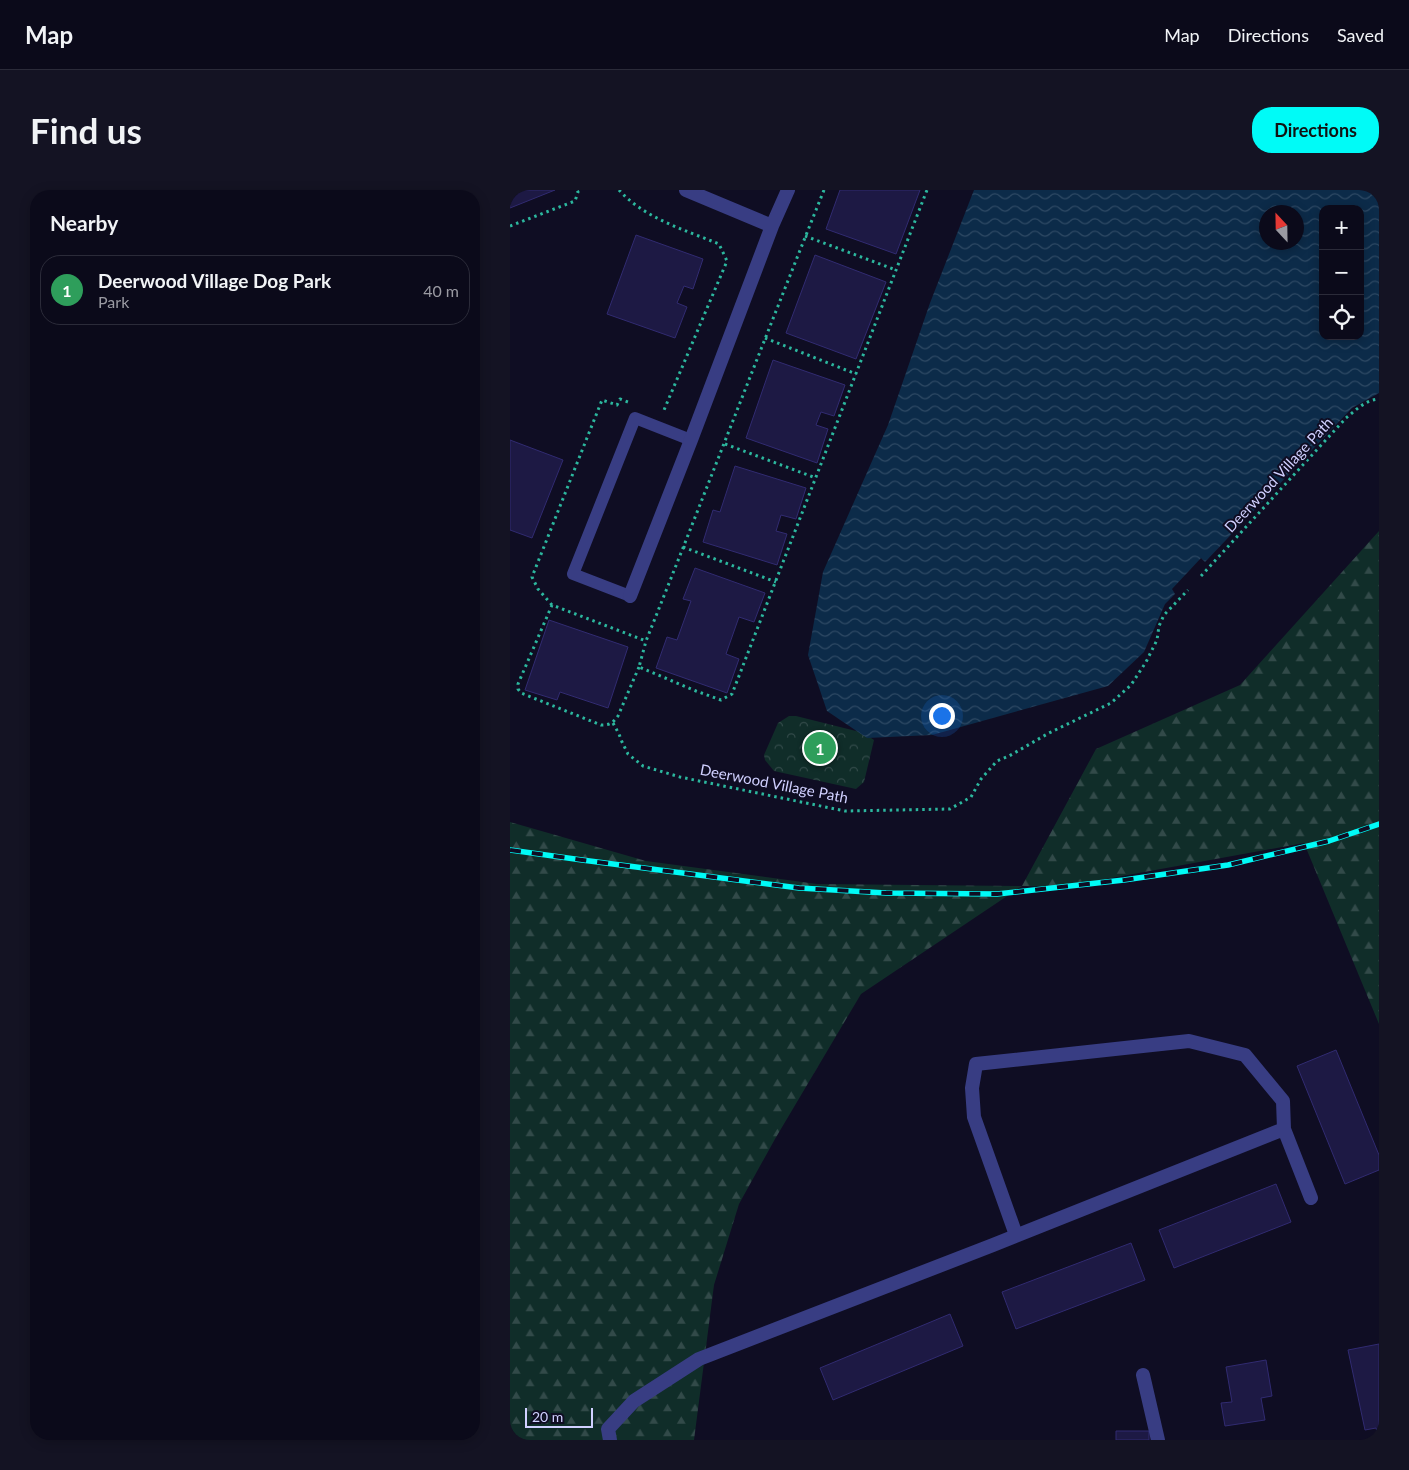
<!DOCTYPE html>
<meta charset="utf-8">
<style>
body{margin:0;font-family:Lato,sans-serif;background:#141323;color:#f1f3f6}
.controls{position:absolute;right:15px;top:15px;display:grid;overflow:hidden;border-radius:10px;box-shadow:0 2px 12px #0003}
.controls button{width:45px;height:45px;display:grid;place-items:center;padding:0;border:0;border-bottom:1px solid #2b2b39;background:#0b0a1a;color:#f1f3f6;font:25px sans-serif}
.compass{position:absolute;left:749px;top:15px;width:45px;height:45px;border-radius:50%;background:#0b0a1a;box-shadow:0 2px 12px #0003;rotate:338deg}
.scale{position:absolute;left:15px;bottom:12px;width:68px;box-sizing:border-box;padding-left:5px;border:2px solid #d0d0ff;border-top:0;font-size:14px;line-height:18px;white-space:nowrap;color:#d0d0ff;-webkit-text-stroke:4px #0f0d23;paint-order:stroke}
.you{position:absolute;left:431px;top:525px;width:18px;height:18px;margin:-12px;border:4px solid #fff;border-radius:50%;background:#1a73e8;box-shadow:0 0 0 8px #1a73e833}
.badge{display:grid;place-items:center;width:32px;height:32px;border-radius:50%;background:#00fbf7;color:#fff;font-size:16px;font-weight:700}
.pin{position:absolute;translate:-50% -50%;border:2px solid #fff;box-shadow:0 1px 5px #0006}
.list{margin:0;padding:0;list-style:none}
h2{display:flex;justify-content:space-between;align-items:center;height:65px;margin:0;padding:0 20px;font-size:21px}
h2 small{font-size:16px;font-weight:400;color:#9a9aa2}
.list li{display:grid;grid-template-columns:32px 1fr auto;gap:15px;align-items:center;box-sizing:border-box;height:70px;margin:0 10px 10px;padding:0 10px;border:1px solid #2b2b39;border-radius:20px}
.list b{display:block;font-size:19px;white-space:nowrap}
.list p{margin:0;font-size:16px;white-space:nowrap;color:#9a9aa2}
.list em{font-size:16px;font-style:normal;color:#9a9aa2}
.icon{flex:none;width:28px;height:28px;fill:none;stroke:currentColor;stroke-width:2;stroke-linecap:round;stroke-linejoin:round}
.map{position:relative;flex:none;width:869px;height:1250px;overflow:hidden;border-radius:20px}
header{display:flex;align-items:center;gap:30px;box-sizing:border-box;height:70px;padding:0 25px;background:#0b0a1a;border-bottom:1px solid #2b2b39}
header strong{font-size:24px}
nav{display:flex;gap:28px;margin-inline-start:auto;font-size:18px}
.intro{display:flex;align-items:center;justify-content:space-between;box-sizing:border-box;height:120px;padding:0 30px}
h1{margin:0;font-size:35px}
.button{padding:12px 22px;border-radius:20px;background:#00fbf7;color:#111;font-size:18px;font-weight:700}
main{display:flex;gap:30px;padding:0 30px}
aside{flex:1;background:#0b0a1a;border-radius:20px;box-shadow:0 2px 12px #0003}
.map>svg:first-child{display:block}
</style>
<header>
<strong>Map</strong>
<nav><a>Map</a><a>Directions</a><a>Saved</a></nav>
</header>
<div class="intro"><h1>Find us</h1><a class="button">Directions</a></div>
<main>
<aside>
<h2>Nearby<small></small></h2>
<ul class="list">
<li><span class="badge" style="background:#2e9e5b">1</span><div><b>Deerwood Village Dog Park</b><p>Park</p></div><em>40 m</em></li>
</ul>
</aside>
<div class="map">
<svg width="869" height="1250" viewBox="0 0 869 1250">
<defs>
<pattern id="forest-firs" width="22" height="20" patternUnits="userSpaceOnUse" patternTransform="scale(1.25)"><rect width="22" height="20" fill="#102d29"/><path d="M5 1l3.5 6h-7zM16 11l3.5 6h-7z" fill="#324a49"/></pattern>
<pattern id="park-crowns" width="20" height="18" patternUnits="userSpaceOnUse" patternTransform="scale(1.25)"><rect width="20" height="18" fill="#102d29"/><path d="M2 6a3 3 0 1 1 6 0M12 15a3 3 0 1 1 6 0" fill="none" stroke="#324a49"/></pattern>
<pattern id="water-waves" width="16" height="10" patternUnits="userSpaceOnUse" patternTransform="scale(1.25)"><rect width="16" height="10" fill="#0c2b49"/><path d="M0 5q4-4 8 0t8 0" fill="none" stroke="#2e4964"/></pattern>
</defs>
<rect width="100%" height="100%" fill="#0f0d23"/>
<path fill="url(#forest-firs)" d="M 869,341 L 869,834 L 794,653 L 552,697 L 512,696 L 351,804 L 265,949 L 229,1014 L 204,1095 L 184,1250 L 0,1250 L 0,632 L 136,671 L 307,694 L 512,696 L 586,559 L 730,495 Z"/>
<path fill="url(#park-crowns)" d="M 279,526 L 286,526 L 354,543 L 364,550 L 354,592 L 346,599 L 264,581 L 255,570 L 254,565 L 268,533 Z"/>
<path fill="url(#water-waves)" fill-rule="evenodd" d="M 464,0 L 869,0 L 869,203 L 842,218 L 695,372 L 691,368 L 662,399 L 665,404 L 655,414 L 634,462 L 598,496 L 422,545 L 357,548 L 317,521 L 298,465 L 313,382 L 378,235 L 420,113 ZM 813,19 L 850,19 L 850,146 L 813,146 ZM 756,22 L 786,22 L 786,52 L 756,52 Z"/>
<path fill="#1d1944" stroke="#312b71" d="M 0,0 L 45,0 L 0,18 Z
M 330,0 L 410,0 L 386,64 L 316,39 Z
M 126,45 L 193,69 L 183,99 L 174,96 L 167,113 L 177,117 L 165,148 L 97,124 Z
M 305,65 L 376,92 L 346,169 L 276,143 Z
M 263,170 L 335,195 L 324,226 L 311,222 L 306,235 L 318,239 L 307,273 L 236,248 Z
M 0,250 L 53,270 L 22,348 L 0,340 Z
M 225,276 L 296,298 L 286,329 L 271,325 L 266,341 L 277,344 L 267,375 L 193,352 L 203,320 L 210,322 Z
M 185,378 L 255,403 L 244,432 L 229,427 L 216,464 L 229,469 L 217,503 L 146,478 L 157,447 L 167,450 L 181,411 L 173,409 Z
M 39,430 L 118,457 L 98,518 L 50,502 L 47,510 L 15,500 Z
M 826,860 L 869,965 L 869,980 L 835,994 L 787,876 Z
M 766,994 L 781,1032 L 664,1078 L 649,1040 Z
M 621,1053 L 635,1090 L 506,1139 L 492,1102 Z
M 440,1124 L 453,1156 L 323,1210 L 310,1178 Z
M 869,1154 L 869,1250 L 866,1238 L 855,1240 L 838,1160 Z
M 756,1170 L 762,1206 L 751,1208 L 755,1230 L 715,1236 L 711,1213 L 722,1212 L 716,1177 Z
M 606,1241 L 639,1241 L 639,1250 L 606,1250 Z"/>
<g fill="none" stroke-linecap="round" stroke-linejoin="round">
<path stroke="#2cb79e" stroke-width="3" stroke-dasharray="2.5 4" stroke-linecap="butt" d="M 109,0 C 134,28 175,40 209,54 L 217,71 L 154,220 L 152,220
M 314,0 C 254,150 196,301 136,451 L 129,477 L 186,501 L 211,510 L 222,504 L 417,0
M 0,36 L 65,11 L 68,2 L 67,0
M 295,46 L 386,80
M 255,148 L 346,184
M 215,254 L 306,288
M 173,357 L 266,392
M 691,386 L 836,228 C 846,220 855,210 869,209
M 42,415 L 28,399 L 22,387 L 92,210 L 107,215 L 110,209 L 118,212
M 129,477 L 108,526 C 103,533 100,535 91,535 L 11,503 L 8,499 L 8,494 L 42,415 L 136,451
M 103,533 L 109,544 L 112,552 L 118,564 L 133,576 L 170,587 L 335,621 L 440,619 L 461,607 L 471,589 L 487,571 L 499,566 L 539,543 L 601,513 L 621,495 L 636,472 L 647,450 L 649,436 L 654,425 L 678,400"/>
<path stroke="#383d83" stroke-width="12" d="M 120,406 L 63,384 L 125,228 L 181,250"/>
<path stroke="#383d83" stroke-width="14" d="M 176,0 L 262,36
M 120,406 L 181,250 L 262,36 L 278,0
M 774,939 L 801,1008
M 633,1185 L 648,1250
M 100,1250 L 98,1239 L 124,1211 L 189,1169 L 483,1055 L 774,939 L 773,911 L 735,865 L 679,851 L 466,874 L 462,898 L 464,927 L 506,1045"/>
<g stroke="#00fbf7" stroke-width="5.5">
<path id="rail" d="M 0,660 L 72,670 L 289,698 L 376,703 L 487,704 L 614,690 L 718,675 L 819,651 L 869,634"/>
</g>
<use href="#rail" stroke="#0f0d23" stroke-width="4" stroke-dasharray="11" stroke-linecap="butt"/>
</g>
<g text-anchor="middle" stroke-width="4" stroke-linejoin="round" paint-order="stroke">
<g font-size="15" fill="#d0d0ff" stroke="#0f0d23">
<text transform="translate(769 285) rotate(-47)" y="5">Deerwood Village Path</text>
<text transform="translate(264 594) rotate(11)" y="5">Deerwood Village Path</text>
</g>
</g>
</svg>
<div class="controls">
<button>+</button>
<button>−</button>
<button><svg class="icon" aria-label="locate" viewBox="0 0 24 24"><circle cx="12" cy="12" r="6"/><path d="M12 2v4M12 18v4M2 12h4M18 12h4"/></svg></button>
</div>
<svg class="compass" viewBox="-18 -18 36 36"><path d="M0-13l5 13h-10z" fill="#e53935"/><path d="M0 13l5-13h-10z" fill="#9a9aa2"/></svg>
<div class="scale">20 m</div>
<div class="you"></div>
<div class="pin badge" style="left:310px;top:558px;background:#2e9e5b">1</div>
</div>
</main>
